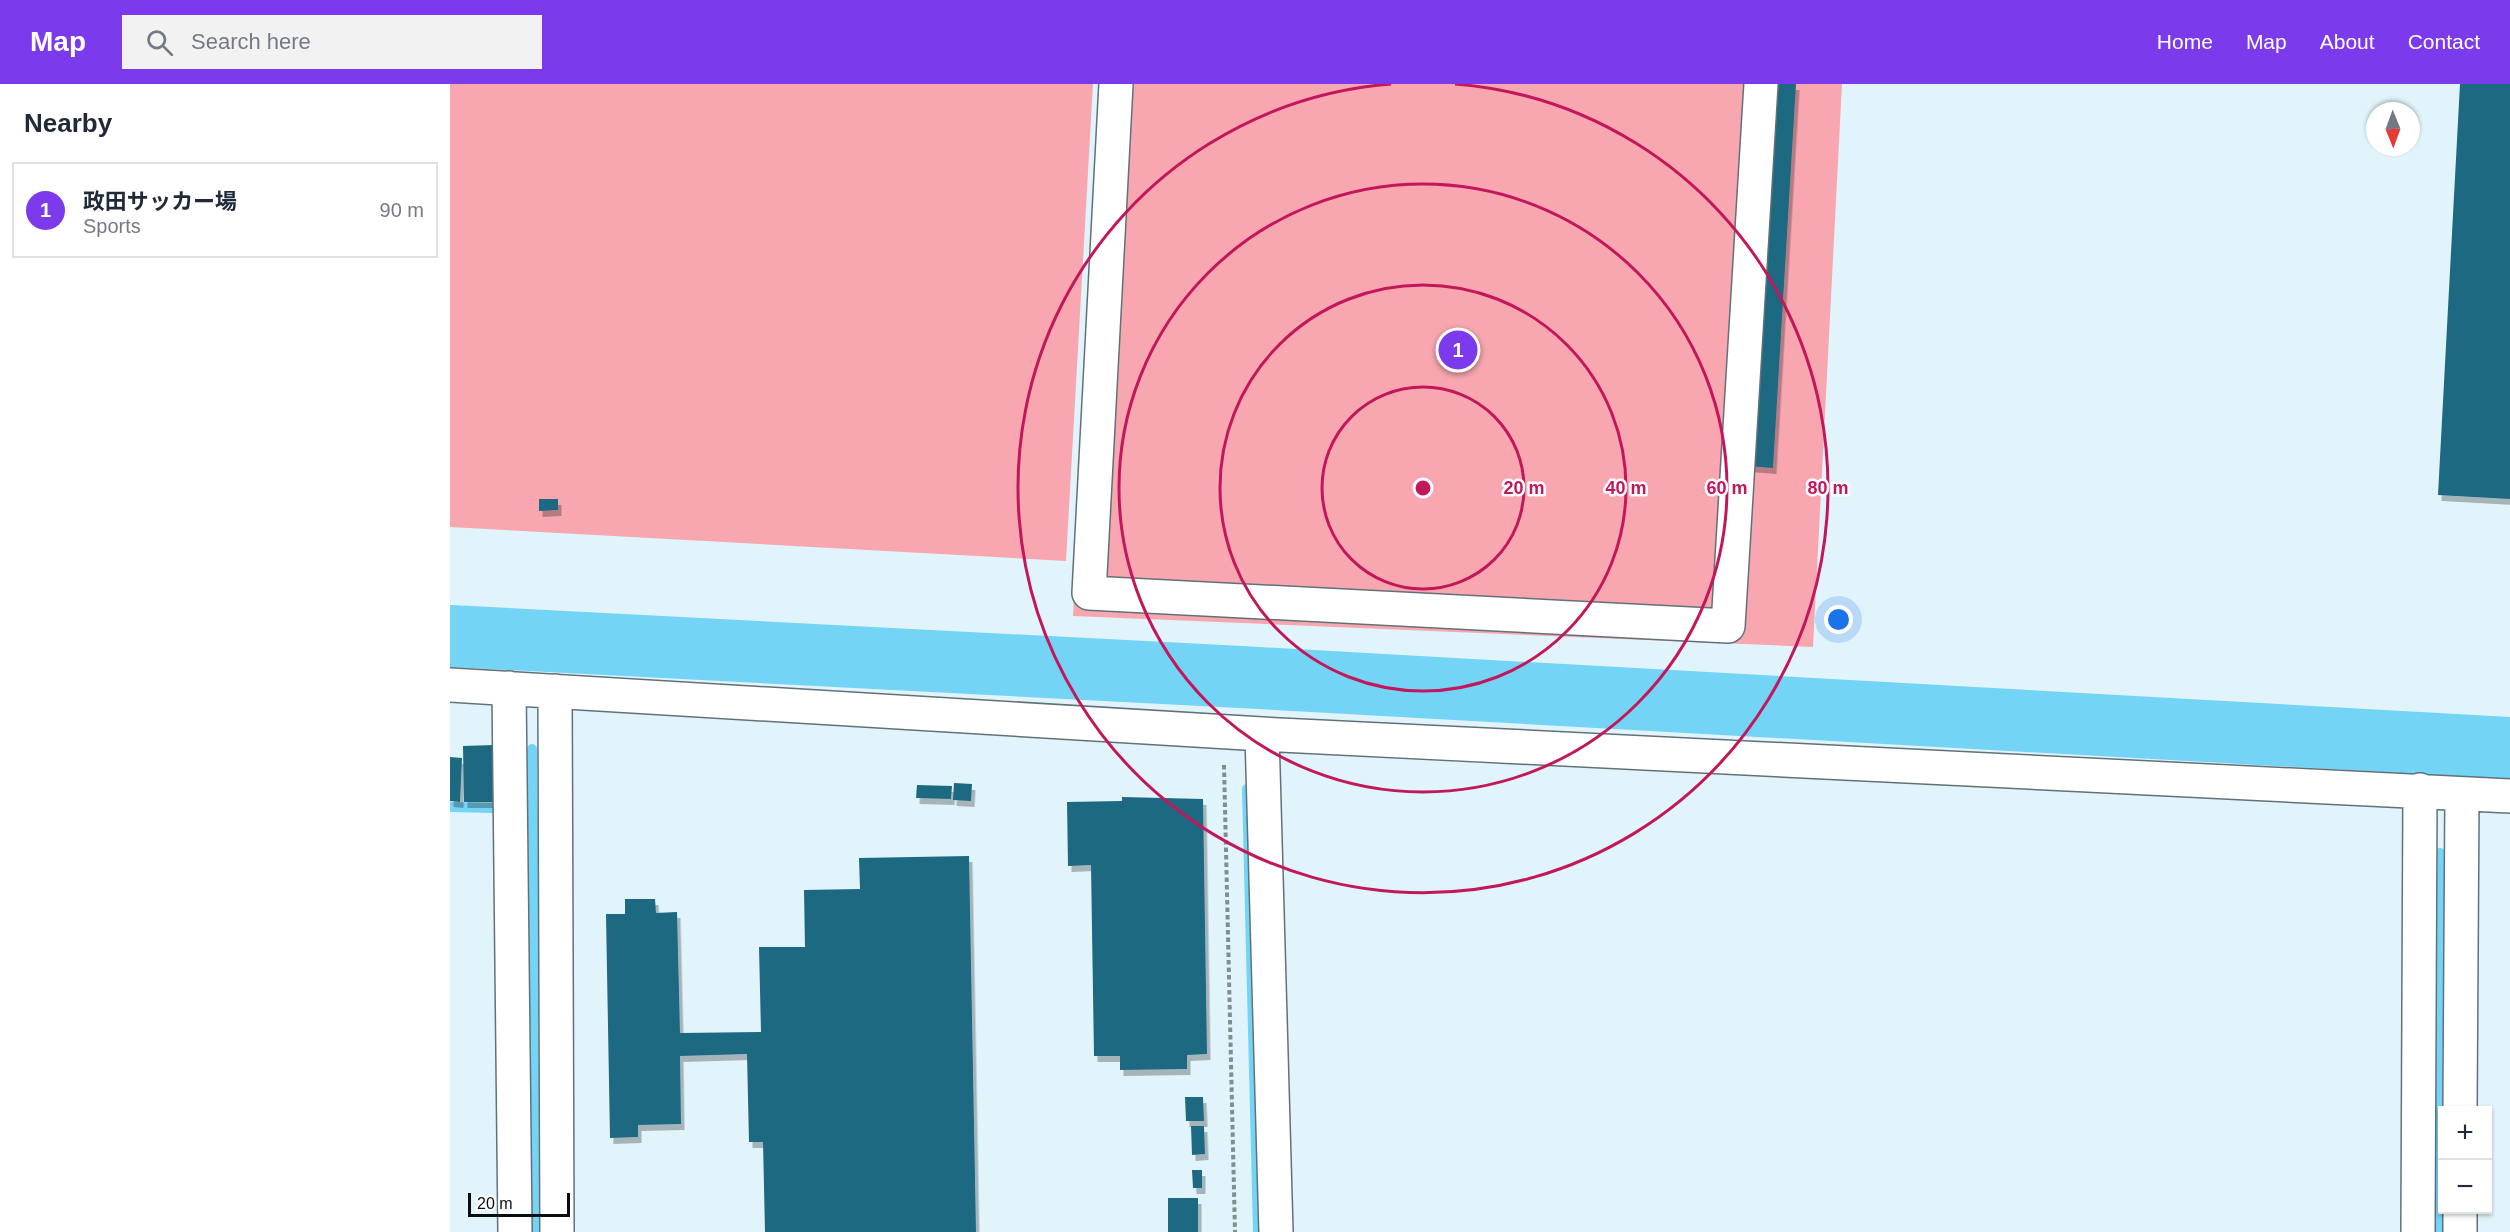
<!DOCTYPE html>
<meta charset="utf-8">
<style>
body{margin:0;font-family:Arial,"Noto Sans JP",sans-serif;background:#f2f2f3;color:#1f2937}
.controls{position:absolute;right:18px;bottom:18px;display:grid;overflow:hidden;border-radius:0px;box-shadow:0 2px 4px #0004}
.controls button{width:54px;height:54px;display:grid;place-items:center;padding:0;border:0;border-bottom:2px solid #e0e1e3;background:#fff;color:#1f2937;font:30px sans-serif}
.compass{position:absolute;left:1916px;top:18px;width:54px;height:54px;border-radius:50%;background:#fff;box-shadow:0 2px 4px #0004;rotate:179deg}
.scale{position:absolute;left:18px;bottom:15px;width:102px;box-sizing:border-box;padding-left:6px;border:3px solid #080e10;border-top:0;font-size:16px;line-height:21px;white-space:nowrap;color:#080e10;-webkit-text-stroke:4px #fefefe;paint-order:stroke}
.you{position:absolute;left:1389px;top:536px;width:21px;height:21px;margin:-15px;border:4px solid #fff;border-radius:50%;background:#1a73e8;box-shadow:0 0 0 9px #1a73e833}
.badge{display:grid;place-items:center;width:39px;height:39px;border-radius:50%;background:#7c3aed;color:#fff;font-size:20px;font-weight:700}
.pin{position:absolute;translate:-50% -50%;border:3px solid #fff;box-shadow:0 2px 6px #0006}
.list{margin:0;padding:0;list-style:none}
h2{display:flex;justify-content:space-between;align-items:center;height:78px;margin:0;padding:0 24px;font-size:26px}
h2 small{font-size:20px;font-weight:400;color:#747a83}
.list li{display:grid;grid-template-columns:39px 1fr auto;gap:18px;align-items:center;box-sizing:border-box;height:96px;margin:0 12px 12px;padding:0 12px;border:2px solid #e0e1e3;border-radius:0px}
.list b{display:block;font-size:22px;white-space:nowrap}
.list p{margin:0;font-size:20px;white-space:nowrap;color:#747a83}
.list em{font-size:20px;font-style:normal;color:#747a83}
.icon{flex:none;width:33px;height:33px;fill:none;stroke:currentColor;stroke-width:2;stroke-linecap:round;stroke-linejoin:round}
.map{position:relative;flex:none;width:2060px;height:1148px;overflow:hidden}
header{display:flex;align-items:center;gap:36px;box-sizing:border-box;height:84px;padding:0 30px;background:#7c3aed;color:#fff}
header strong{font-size:28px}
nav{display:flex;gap:33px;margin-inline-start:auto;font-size:21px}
.search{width:420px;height:54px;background:#f2f2f3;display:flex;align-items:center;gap:15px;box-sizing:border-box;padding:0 21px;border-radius:0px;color:#747a83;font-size:22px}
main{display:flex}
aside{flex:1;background:#fff}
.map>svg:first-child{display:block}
</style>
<header>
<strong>Map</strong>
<div class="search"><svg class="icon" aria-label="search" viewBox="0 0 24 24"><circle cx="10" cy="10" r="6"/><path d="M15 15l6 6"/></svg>Search here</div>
<nav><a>Home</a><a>Map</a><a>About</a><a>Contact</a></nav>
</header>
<main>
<aside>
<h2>Nearby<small></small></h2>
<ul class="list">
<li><span class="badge">1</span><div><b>政田サッカー場</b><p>Sports</p></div><em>90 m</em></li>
</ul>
</aside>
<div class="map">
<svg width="2060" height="1148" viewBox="0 0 2060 1148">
<defs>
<filter id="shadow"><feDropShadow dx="3.5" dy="6" stdDeviation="0" flood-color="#0004"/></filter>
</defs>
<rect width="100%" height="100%" fill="#e2f4fb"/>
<path fill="#f8a7b1" d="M 0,0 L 643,0 L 616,477 L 0,443 Z
M 654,0 L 1392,0 L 1363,563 L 623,532 Z"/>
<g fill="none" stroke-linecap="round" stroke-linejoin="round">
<path stroke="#74d4f6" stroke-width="10" d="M 82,573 L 82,556
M 791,593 L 792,612
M 82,665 L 87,1148
M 1990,678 L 1990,660
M 797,705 L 808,1148
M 0,723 L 43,724
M 1988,1148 L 1990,769"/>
<path stroke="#74d4f6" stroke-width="62" d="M 0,552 L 791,593 L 2060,664"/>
</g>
<path fill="#1b6981" filter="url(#shadow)" d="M 1320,0 L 1346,0 L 1323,384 L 1297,382 Z
M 2010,0 L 2060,0 L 2060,415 L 1988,411 Z
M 89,415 L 108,415 L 108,426 L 89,427 Z
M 44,661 L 45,718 L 14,718 L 13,662 Z
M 0,673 L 12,674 L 10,718 L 0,717 Z
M 504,699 L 522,700 L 521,717 L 503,716 Z
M 467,701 L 502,702 L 501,715 L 466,714 Z
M 672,713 L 753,715 L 757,970 L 737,971 L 737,985 L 670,986 L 670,972 L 644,972 L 641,781 L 618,782 L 617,718 L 672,717 Z
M 519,772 L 526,1148 L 315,1148 L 313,1058 L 299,1058 L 297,970 L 230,972 L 231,1040 L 188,1041 L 188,1053 L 160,1054 L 156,830 L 175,830 L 175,815 L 205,815 L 206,829 L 227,828 L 230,949 L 311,948 L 309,863 L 355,863 L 354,806 L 410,805 L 409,774 Z
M 735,1013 L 753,1013 L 754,1037 L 736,1037 Z
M 741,1042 L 754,1042 L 755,1070 L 742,1071 Z
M 742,1086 L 752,1086 L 752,1104 L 743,1104 Z
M 718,1114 L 748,1114 L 748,1148 L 718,1148 Z"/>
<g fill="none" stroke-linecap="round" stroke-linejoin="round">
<g stroke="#627178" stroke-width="36">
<path id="minor" d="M 666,0 L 639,509 L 1278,542 L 1311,0
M 0,601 L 812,650 L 2060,712
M 59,604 L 65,1148
M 105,607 L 107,1148
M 812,650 L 826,1148
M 2010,1026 L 2012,710
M 1968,1148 L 1970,706
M 2010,1148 L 2010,1126"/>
</g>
<path stroke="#808d91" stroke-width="4" stroke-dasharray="4.5 3" stroke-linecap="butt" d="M 774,681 L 785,1148"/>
<use href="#minor" stroke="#fff" stroke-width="33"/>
</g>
<g fill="none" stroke="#c2185b" stroke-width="3">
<circle cx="973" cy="404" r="101"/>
<circle cx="973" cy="404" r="203"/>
<circle cx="973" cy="404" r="304"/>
<path d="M1005 0A405 405 0 1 1 941 0"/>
</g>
<circle cx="973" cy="404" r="9" fill="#c2185b" stroke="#fefefe" stroke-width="3"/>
<g font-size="18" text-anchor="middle" font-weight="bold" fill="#c2185b" stroke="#fefefe" stroke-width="5" stroke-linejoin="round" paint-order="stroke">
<text x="1074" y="410">20 m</text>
<text x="1176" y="410">40 m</text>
<text x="1277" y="410">60 m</text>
<text x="1378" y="410">80 m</text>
</g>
</svg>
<div class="controls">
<button>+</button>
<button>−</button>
</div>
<svg class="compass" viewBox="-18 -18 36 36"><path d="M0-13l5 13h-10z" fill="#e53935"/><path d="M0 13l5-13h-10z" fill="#747a83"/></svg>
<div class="scale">20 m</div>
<div class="you"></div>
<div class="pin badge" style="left:1008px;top:266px">1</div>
</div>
</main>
